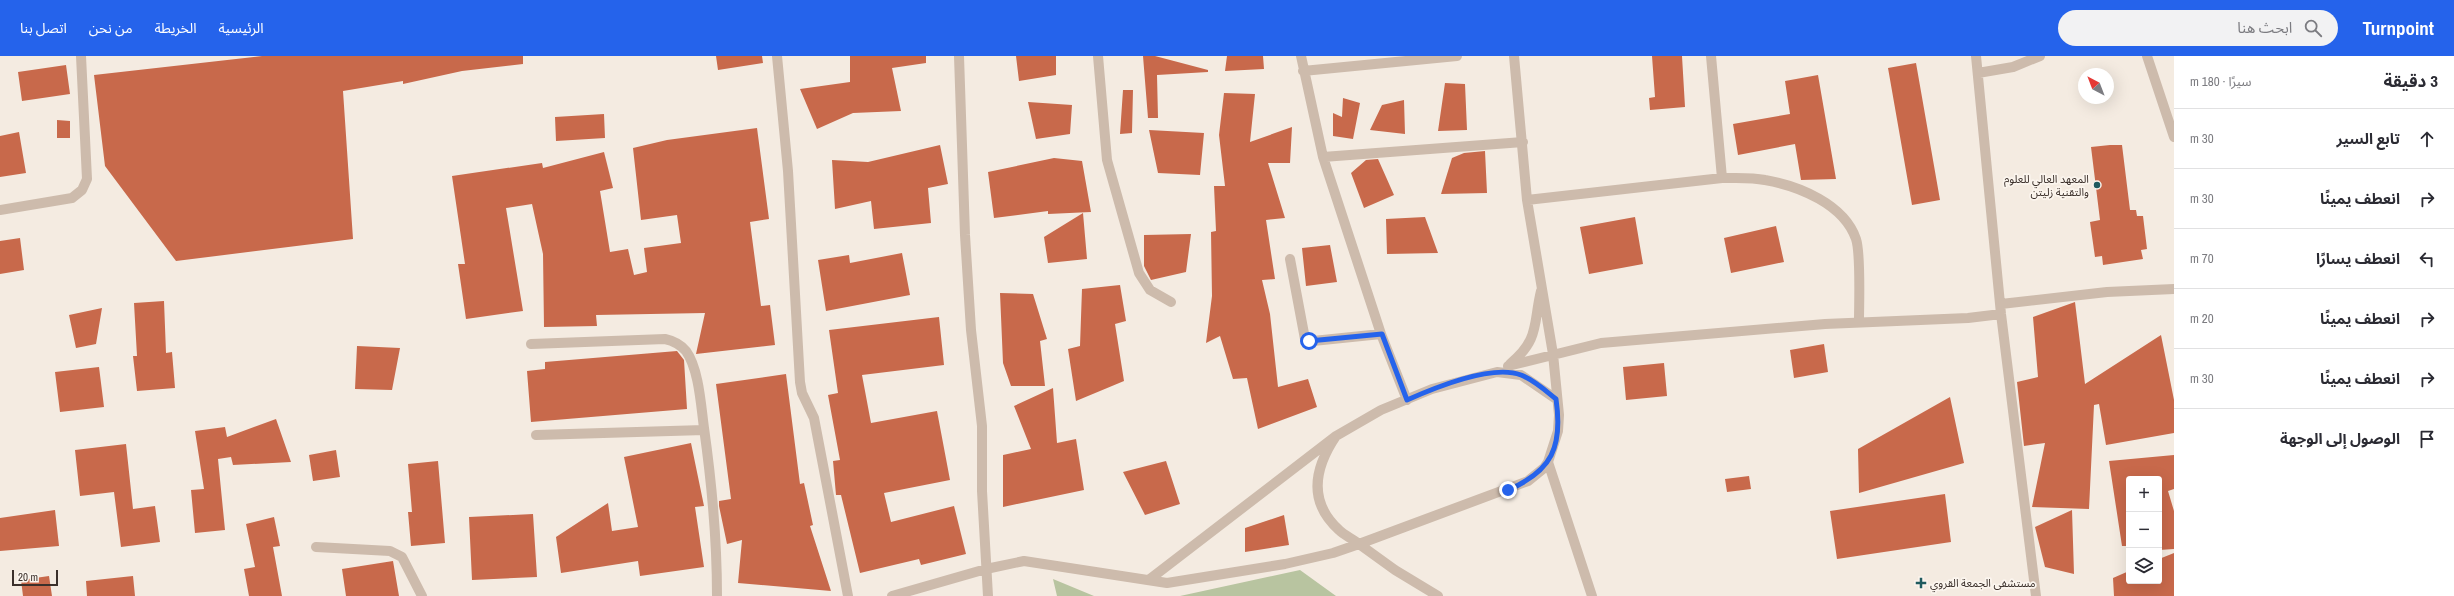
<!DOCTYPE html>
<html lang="ar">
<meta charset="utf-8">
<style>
body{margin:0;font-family:"Archivo Narrow","Noto Sans Arabic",sans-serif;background:#f2f2f3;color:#2b2b33;direction:rtl}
.controls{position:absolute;right:12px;bottom:12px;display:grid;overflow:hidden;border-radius:4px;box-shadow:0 4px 16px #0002}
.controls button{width:36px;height:36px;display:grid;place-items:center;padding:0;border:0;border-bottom:1px solid #e1e1e2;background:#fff;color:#2b2b33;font:20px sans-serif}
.compass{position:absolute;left:2078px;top:12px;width:36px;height:36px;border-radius:50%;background:#fff;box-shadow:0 4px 16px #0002;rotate:318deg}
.scale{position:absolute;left:12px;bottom:10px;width:46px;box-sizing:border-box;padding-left:4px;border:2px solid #3b302b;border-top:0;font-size:11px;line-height:14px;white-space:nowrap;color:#3b302b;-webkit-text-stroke:3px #fbf5ee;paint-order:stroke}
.stop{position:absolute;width:12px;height:12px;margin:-9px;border:3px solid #2563eb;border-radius:50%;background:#fff}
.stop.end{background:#2563eb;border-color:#fff;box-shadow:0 1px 4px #0008}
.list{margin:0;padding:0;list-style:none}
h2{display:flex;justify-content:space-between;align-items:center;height:52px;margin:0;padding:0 16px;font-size:17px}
h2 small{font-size:13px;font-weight:400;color:#7c7c81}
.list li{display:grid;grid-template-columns:26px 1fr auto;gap:12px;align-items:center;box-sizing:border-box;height:60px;padding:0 16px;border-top:1px solid #e1e1e2}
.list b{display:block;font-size:15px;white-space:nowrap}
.list em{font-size:13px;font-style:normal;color:#7c7c81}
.icon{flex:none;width:22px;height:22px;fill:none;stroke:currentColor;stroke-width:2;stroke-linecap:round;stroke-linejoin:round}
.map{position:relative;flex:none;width:2174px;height:540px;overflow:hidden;direction:ltr}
header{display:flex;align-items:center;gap:24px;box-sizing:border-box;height:56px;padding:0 20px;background:#2563eb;color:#fff}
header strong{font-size:19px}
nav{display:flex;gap:22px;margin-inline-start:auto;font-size:14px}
.search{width:280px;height:36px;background:#f2f2f3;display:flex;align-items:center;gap:10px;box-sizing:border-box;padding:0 14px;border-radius:22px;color:#7c7c81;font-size:15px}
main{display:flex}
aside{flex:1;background:#fff}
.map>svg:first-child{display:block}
</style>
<header>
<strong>Turnpoint</strong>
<div class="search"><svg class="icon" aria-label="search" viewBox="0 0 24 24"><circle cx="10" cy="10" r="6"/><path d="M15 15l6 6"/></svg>ابحث هنا</div>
<nav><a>الرئيسية</a><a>الخريطة</a><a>من نحن</a><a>اتصل بنا</a></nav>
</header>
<main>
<aside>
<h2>3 دقيقة<small>سيرًا · 180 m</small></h2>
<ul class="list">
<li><svg class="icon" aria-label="ahead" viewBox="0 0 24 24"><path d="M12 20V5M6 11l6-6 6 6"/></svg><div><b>تابع السير</b></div><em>30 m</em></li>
<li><svg class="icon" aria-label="right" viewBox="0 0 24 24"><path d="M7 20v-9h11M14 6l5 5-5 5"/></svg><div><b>انعطف يمينًا</b></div><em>30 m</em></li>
<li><svg class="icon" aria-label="left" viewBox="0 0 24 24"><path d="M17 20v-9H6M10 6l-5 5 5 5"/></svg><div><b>انعطف يسارًا</b></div><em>70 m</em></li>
<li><svg class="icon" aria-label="right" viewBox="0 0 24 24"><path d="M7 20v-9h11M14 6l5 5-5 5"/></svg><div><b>انعطف يمينًا</b></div><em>20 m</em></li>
<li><svg class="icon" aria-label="right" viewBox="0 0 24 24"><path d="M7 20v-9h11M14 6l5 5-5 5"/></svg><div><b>انعطف يمينًا</b></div><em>30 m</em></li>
<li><svg class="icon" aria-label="arrive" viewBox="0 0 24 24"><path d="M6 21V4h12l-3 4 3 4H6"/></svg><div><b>الوصول إلى الوجهة</b></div></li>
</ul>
</aside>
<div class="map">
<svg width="2174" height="540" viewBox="0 0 2174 540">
<rect width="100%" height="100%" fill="#f4ebe1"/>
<path fill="#b8c4a0" d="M 1300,514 L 1336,540 L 1180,540 Z
M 1053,523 L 1094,540 L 1057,540 Z"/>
<path fill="#c8694b" d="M 262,0 L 523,0 L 523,8 L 462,15 L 403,28 L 403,25 L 343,35 L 353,183 L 176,205 L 105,110 L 94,19 Z
M 716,0 L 762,0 L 763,7 L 718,14 Z
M 850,0 L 926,0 L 926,7 L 892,12 L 901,55 L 853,57 L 817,73 L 800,33 L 850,26 Z
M 1016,0 L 1056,0 L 1056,19 L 1019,25 Z
M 1143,0 L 1155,0 L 1208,14 L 1208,16 L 1157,19 L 1158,62 L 1148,62 Z
M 1227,0 L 1263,0 L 1264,13 L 1225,15 Z
M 1652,0 L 1682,0 L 1685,51 L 1650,54 L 1649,42 L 1655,41 Z
M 1916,7 L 1940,144 L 1912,149 L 1888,12 Z
M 66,9 L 70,38 L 22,45 L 18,16 Z
M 1818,19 L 1836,123 L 1801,124 L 1795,88 L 1738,99 L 1733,68 L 1790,58 L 1785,25 Z
M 1445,27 L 1465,28 L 1467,74 L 1438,75 Z
M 1123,34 L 1133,34 L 1132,77 L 1120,78 Z
M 1224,37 L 1255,38 L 1250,86 L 1292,71 L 1290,107 L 1268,107 L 1285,162 L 1266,164 L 1275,223 L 1262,224 L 1270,258 L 1278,331 L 1308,323 L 1317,351 L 1258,373 L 1247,322 L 1233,323 L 1220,280 L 1206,287 L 1212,240 L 1211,176 L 1216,175 L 1214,130 L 1225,130 L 1219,79 Z
M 1343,42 L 1360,47 L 1353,83 L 1333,80 L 1333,57 L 1342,61 Z
M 1404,44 L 1405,78 L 1370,74 L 1382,49 Z
M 1028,46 L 1072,49 L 1070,78 L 1036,83 Z
M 604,58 L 605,82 L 556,85 L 555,61 Z
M 57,64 L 70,65 L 70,82 L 57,82 Z
M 757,72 L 769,163 L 750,166 L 761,250 L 770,249 L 775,289 L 696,298 L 705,257 L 596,259 L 597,270 L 544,271 L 543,198 L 532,148 L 506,152 L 523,255 L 466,263 L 458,208 L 465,208 L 452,120 L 542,107 L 543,112 L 604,96 L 613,132 L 600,135 L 610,196 L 628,193 L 634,219 L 647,216 L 644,192 L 681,187 L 677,159 L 641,164 L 633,92 L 667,84 Z
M 1149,74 L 1204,77 L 1200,119 L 1158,117 Z
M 19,76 L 26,117 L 0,121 L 0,80 Z
M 940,89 L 948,128 L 928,132 L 931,167 L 874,173 L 871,145 L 835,153 L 832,104 L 868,106 Z
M 2110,89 L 2122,89 L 2130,154 L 2136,154 L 2137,160 L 2143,160 L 2147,193 L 2141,194 L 2143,203 L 2103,209 L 2102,200 L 2095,201 L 2090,166 L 2100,164 L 2091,91 Z
M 1485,95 L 1487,137 L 1441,138 L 1452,102 L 1464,97 Z
M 1054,102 L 1082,105 L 1091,156 L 1048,158 L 1048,155 L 994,162 L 988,116 Z
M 1378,103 L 1394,139 L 1364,152 L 1351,117 L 1366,104 Z
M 1083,157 L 1087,203 L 1048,207 L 1044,181 Z
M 1425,161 L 1438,197 L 1387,198 L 1386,163 Z
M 1635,161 L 1643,208 L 1589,218 L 1580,171 Z
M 1776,170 L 1784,206 L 1731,217 L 1724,182 Z
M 1191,178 L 1186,216 L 1151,224 L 1144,210 L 1144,179 Z
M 20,182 L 24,214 L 0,218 L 0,185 Z
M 1330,189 L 1337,226 L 1306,230 L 1302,192 Z
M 902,197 L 910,239 L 826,255 L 818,204 L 849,199 L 850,207 Z
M 1120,229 L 1126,265 L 1115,268 L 1124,325 L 1076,345 L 1068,293 L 1080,290 L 1082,233 Z
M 1000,237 L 1033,238 L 1047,283 L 1040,285 L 1045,330 L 1011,330 L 1003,307 Z
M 164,245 L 166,297 L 172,296 L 175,332 L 137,335 L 133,300 L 137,300 L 134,247 Z
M 2075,246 L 2085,328 L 2161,279 L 2174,344 L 2174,377 L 2106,389 L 2099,348 L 2094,349 L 2089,453 L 2032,451 L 2045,387 L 2024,390 L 2017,326 L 2038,321 L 2033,261 Z
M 102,252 L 96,288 L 76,292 L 69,259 Z
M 939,261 L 944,309 L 862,319 L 871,367 L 937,355 L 950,424 L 884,437 L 891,466 L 954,450 L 966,498 L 921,509 L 919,503 L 860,517 L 841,439 L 836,439 L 833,405 L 840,404 L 828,339 L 838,337 L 829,274 Z
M 1824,288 L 1828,316 L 1794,322 L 1790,294 Z
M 357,290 L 400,292 L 392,334 L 355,333 Z
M 677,295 L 684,304 L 687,353 L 531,366 L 527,315 L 545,313 L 545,306 Z
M 1664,307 L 1667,340 L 1626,344 L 1623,311 Z
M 99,311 L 104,351 L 60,356 L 55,316 Z
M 786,318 L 800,428 L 804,427 L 813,469 L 810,470 L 831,535 L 738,527 L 742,484 L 727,488 L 719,450 L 719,445 L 731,443 L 716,328 Z
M 1053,332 L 1057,387 L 1076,383 L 1084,434 L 1003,451 L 1003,399 L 1031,393 L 1014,350 Z
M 1950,341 L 1964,407 L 1859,437 L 1858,393 Z
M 276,363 L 291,406 L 233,409 L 231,401 L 218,403 L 225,474 L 195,477 L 191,434 L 204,433 L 195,375 L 225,371 L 227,381 Z
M 691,387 L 704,450 L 695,451 L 704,511 L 640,520 L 638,505 L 561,517 L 556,481 L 608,447 L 612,475 L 638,471 L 624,401 Z
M 126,388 L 133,453 L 155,450 L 160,486 L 121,491 L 114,436 L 80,440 L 75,394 Z
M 336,394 L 340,421 L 313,425 L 309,399 Z
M 2174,399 L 2174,433 L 2168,435 L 2174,455 L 2174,493 L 2159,494 L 2159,423 L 2129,423 L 2129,490 L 2122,490 L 2109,405 Z
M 438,405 L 445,487 L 411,490 L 408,456 L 412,456 L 408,408 Z
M 1166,405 L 1180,448 L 1145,459 L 1123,416 Z
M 1749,420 L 1751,433 L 1727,436 L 1725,423 Z
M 1945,438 L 1951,486 L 1837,503 L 1830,455 Z
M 55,454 L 59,490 L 0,495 L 0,462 Z
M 2072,454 L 2074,518 L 2045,511 L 2035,471 Z
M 533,458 L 537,521 L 472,524 L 469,461 Z
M 1284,459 L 1289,489 L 1245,496 L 1245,472 Z
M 274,461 L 280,490 L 273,491 L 282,540 L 249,540 L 244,513 L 255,511 L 246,468 Z
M 2174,497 L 2174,540 L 2114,540 L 2113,522 L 2129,515 L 2129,525 L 2159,525 L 2159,503 Z
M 393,505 L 399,540 L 346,540 L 342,513 Z
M 49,520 L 52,540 L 23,540 L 21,524 Z
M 133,520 L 135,540 L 87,540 L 86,525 Z"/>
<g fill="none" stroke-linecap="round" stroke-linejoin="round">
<path stroke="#cdbbac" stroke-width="10" d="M 777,0 L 788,115 L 800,326 L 802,337 L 814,362 L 848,540
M 959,0 L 965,179 L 971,274 L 982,370 L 982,435 L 988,540
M 1098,0 L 1107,104 L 1139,217 L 1150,234 L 1171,246
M 1301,0 L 1323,101
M 1976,0 L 2001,258 L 2036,540
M 2147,0 L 2174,81
M 1303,15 L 1457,0
M 1978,17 L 2013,11 L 2040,0
M 1722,122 C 1736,122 1751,121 1765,124 C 1799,130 1844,148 1856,183 C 1861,198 1859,246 1859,265
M 1527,144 L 1722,122 L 1711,0
M 0,154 L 72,142 L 82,134 L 87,123 L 81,0
M 1290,203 L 1305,283 L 1313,285 L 1381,278 L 1323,101 L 1523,86
M 2001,248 L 2107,236 L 2174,233
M 1381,278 L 1407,344
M 531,288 L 665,283 C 674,285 680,288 686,295 C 699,313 701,350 704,372 C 712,429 717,483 717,540
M 1510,308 C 1540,283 1533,268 1541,235
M 1508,310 L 1601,287 L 1825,268 L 1968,262 L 2001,258
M 536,379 L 704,374
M 1336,380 C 1315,411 1307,445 1339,474 C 1344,479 1353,483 1359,488 L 1528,425 L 1544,412 L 1548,406 L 1558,375 L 1559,359 L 1553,298 L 1527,144 L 1514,0
M 1548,406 L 1592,540
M 316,491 L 390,495 L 402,501 L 422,540
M 1150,523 L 1336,380 L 1381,354 L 1432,333 L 1497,316 L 1521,319 L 1556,343
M 892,540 L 986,513 L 1024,505 L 1167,527 L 1285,508 L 1333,497 L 1359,488 L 1395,514 L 1438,540"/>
</g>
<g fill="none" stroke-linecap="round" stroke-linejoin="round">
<path stroke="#2563eb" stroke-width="5" d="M 1309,285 L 1382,278 L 1407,344 C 1434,332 1492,308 1521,319 C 1534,324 1546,335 1556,343 C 1563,391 1552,415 1508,434"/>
</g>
<g fill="#1f5a5e" stroke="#fbf5ee" stroke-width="1.5">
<circle cx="2097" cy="129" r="4"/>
<path d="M1919 521h4v4h4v4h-4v4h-4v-4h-4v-4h4z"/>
</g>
<g text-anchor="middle" stroke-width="3.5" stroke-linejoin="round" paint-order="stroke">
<g font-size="11" fill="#3b302b" stroke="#fbf5ee" text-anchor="end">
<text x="2089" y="127">المعهد العالي للعلوم<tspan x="2089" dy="13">والتقنية زليتن</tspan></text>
<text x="1930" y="531" text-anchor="start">مستشفى الجمعة القروي</text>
</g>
</g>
</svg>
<div class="controls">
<button>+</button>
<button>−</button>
<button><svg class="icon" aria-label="layers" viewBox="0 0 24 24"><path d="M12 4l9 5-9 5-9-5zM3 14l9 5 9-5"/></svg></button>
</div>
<svg class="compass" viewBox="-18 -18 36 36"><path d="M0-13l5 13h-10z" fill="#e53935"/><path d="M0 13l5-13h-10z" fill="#7c7c81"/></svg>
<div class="scale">20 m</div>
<div class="stop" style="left:1309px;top:285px"></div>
<div class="stop end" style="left:1508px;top:434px"></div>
</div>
</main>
